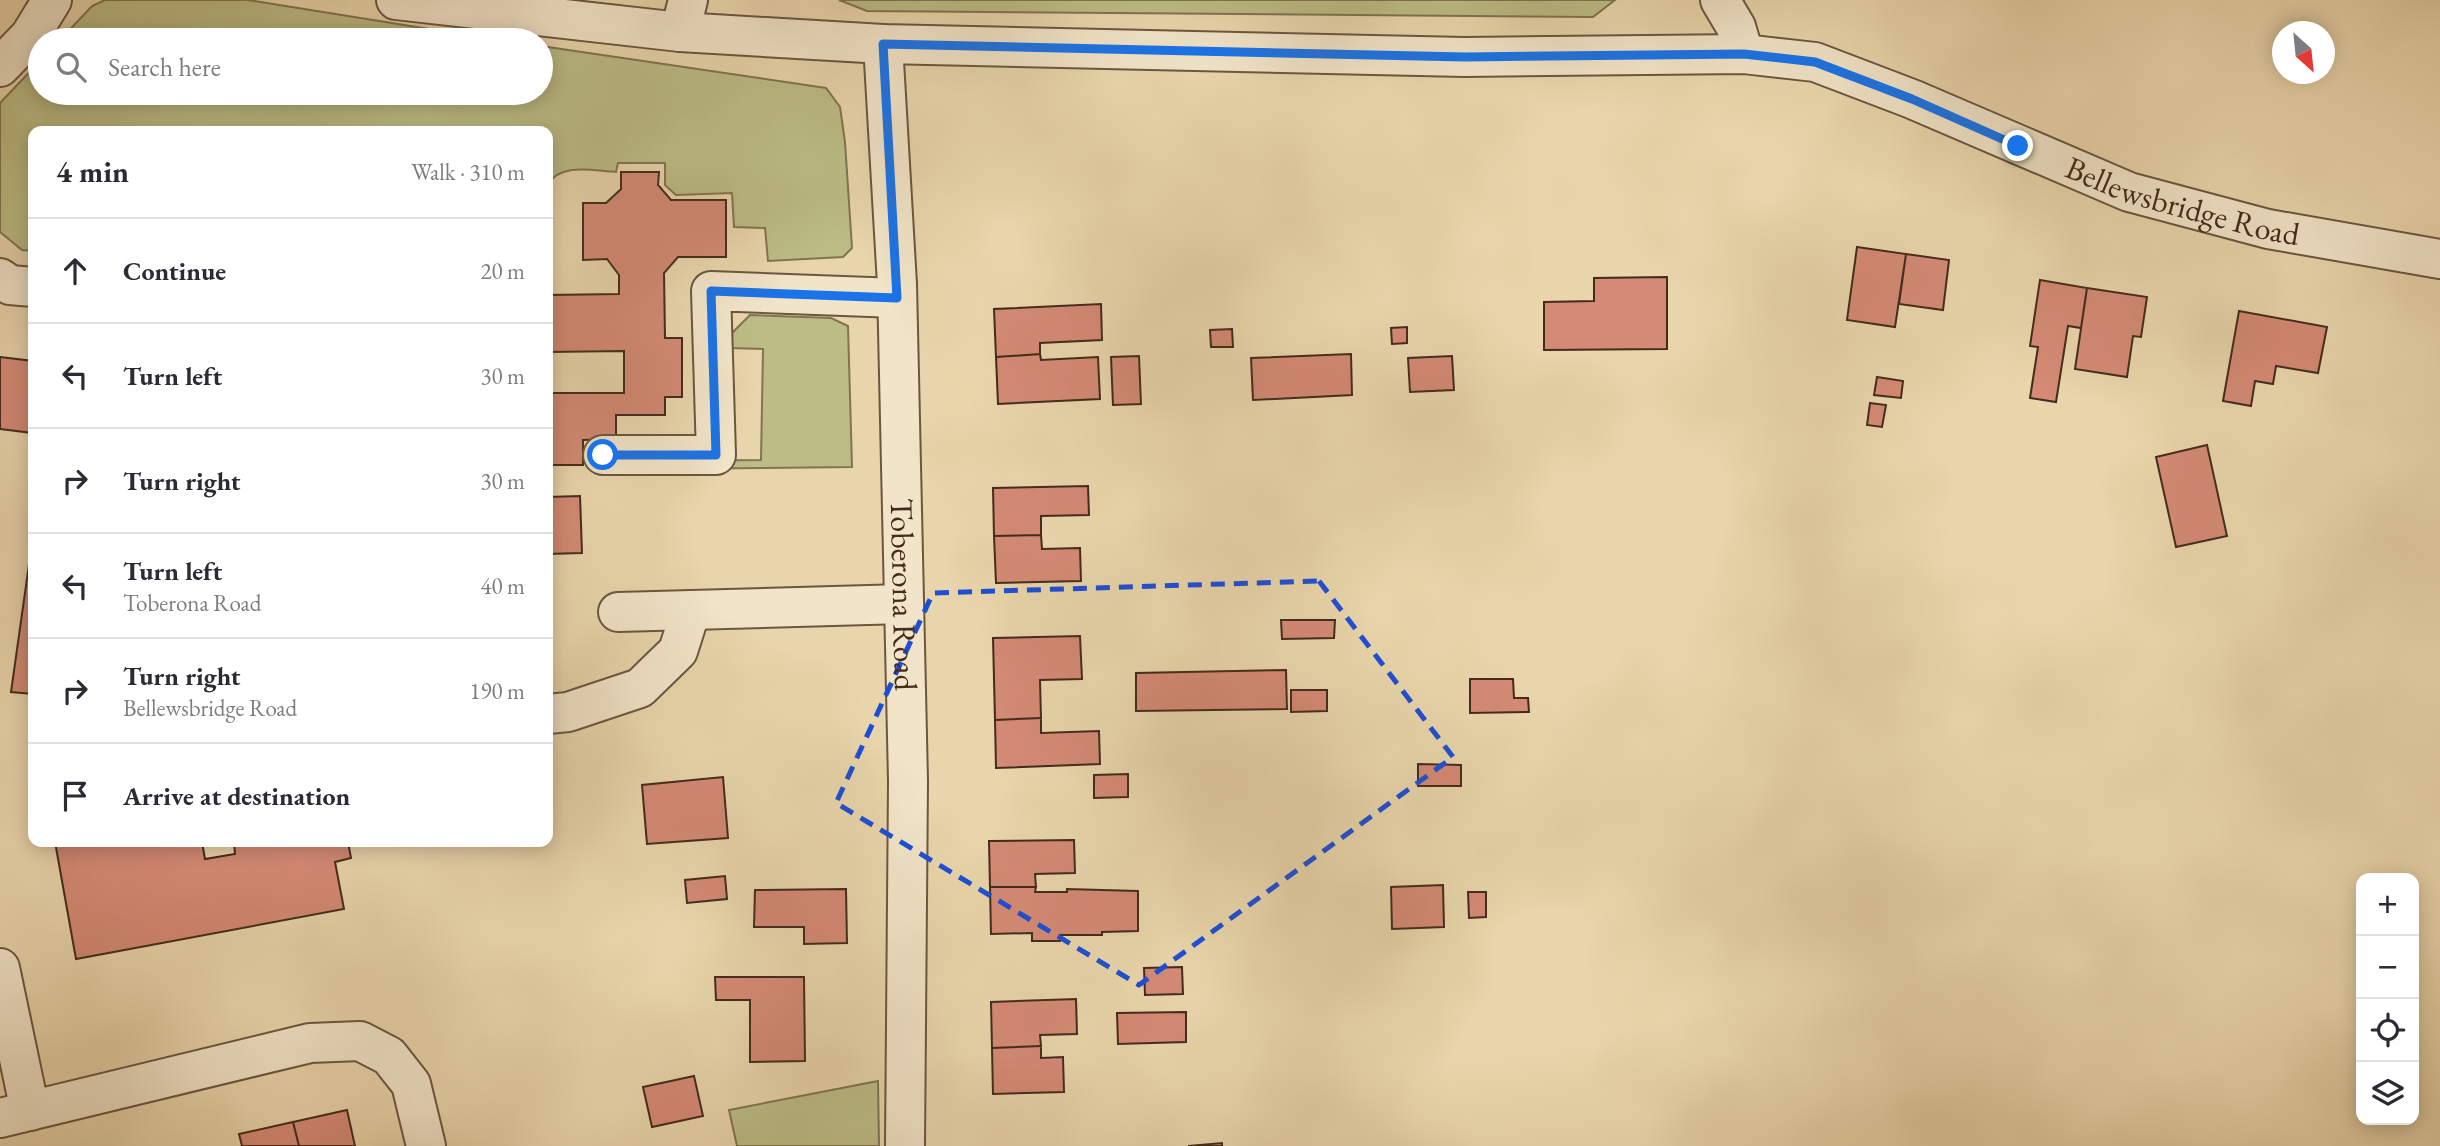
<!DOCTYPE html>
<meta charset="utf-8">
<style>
body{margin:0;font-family:"EB Garamond",serif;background:#f7f7f7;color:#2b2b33}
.controls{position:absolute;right:21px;bottom:21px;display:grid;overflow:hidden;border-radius:14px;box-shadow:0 4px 18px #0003}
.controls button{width:63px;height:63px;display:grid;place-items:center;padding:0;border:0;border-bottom:2px solid #e1e1e2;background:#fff;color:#2b2b33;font:35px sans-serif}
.compass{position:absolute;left:2272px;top:21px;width:63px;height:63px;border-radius:50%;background:#fff;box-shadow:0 4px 18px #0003;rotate:153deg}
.stop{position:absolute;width:21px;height:21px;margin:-16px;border:5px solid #1a73e8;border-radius:50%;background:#fff}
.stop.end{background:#1a73e8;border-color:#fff;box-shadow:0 2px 7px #0008}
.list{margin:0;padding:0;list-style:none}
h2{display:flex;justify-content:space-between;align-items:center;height:91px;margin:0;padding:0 28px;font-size:30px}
h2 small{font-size:23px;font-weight:400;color:#7c7c81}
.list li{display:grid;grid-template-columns:46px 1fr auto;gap:21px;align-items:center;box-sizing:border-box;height:105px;padding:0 28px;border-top:2px solid #e1e1e2}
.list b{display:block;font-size:26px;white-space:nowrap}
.list p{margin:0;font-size:23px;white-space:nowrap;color:#7c7c81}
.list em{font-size:23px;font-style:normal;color:#7c7c81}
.icon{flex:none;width:38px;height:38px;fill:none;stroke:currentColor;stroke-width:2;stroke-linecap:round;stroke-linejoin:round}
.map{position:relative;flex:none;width:2440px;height:1146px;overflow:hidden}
.search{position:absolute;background:#fff;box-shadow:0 4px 18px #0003;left:28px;top:28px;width:525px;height:77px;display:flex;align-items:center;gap:18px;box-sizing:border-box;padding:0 24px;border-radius:38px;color:#7c7c81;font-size:26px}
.panel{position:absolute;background:#fff;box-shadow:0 4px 18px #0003;left:28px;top:126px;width:525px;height:721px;border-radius:14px}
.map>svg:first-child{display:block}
</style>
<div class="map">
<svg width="2440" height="1146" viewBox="0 0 2440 1146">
<rect width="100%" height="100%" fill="#e9d5ab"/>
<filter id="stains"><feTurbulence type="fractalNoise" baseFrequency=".00286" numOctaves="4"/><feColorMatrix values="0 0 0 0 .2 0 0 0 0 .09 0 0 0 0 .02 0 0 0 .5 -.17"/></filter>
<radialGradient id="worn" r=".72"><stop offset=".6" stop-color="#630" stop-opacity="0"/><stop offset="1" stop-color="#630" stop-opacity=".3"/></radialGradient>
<path fill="#bcbc85" stroke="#807451" stroke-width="2" d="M 105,0 L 248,0 L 498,40 L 60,40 L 92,6 Z
M 839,0 L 1615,0 L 1593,17 L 867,11 Z
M 541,46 L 826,88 L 840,107 L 845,142 L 852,248 L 843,257 L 768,261 L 765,228 L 734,227 L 732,193 L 676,195 L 665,185 L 665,163 L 618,163 L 616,172 C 594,171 562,162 548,184 L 548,131 L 33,131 L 33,251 L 22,250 L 0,232 L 0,103 L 40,61 L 40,93 L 541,93 Z
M 750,315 L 831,318 L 848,326 L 852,467 L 663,469 L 665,461 L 761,460 L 763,349 L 730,348 L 731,334 Z
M 878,1081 L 879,1146 L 737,1146 L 729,1110 Z"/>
<path fill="#d48a75" stroke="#432b1d" stroke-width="2" d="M 621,172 L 659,172 L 658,185 L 671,200 L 726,200 L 726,257 L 678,257 L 664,273 L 665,338 L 682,338 L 682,397 L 665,397 L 665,415 L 616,415 L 616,439 L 583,440 L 583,465 L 548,465 L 548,393 L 624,393 L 624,351 L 548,352 L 548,295 L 619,294 L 619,275 L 607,259 L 583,260 L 583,203 L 606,203 L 621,189 Z
M 1857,247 L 1906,254 L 1895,327 L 1847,320 Z
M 1906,254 L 1949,260 L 1943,310 L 1899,304 Z
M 1667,277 L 1667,349 L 1544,350 L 1544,302 L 1594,301 L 1594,278 Z
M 2040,280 L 2087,288 L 2081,328 L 2068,326 L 2056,402 L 2030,398 L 2038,347 L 2030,346 Z
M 2087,288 L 2147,297 L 2141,337 L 2133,336 L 2127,377 L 2075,369 Z
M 1101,304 L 1102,340 L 1040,343 L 1040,354 L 996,357 L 994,309 Z
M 2239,311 L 2327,327 L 2318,373 L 2276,366 L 2273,384 L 2255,381 L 2251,406 L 2223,401 Z
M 1407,327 L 1407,343 L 1392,344 L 1391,328 Z
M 1232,329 L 1233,347 L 1211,347 L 1210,330 Z
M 1040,354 L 1041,360 L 1098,357 L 1100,399 L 998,404 L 996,357 Z
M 1351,354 L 1352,395 L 1253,400 L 1251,358 Z
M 1139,356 L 1141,404 L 1113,405 L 1111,357 Z
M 1452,356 L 1454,390 L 1410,392 L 1408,358 Z
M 0,357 L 33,361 L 33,433 L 0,429 Z
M 1877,377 L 1903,381 L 1901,398 L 1874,395 Z
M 1870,403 L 1886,405 L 1882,427 L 1867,425 Z
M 2207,445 L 2227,536 L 2176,547 L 2156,457 Z
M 1088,486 L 1089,515 L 1041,516 L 1041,535 L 994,536 L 993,488 Z
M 580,496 L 582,553 L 548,554 L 548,497 Z
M 1041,535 L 1042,549 L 1080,548 L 1081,581 L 996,583 L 994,536 Z
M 33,536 L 33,694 L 11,692 Z
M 1281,620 L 1335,620 L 1334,638 L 1282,639 Z
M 1080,636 L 1082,679 L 1040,680 L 1041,718 L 995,720 L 993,638 Z
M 1286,670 L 1287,709 L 1136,711 L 1136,673 Z
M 1470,679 L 1513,679 L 1514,698 L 1528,698 L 1529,712 L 1470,713 Z
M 1291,690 L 1327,690 L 1327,711 L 1291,712 Z
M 1041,718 L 1041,733 L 1099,731 L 1100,764 L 996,768 L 995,720 Z
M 1418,764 L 1461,765 L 1461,786 L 1418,786 Z
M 1128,774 L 1128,797 L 1094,798 L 1094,775 Z
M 723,777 L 728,838 L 647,844 L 642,785 Z
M 1074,840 L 1075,873 L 1035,874 L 1036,887 L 990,887 L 989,841 Z
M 55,842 L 159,842 L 159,844 L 202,842 L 205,859 L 235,854 L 234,842 L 348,842 L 351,858 L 335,862 L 344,909 L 76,959 Z
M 725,876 L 727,899 L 687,903 L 685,880 Z
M 1443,885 L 1444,927 L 1392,929 L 1391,887 Z
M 990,887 L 1036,887 L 1035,892 L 1067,892 L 1067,889 L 1138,891 L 1138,931 L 1102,932 L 1102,935 L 1060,935 L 1060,941 L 1032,941 L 1032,933 L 991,934 Z
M 846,889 L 847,943 L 804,944 L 804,927 L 754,927 L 755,890 Z
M 1468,892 L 1486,892 L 1486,917 L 1469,918 Z
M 1182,967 L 1183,994 L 1145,995 L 1144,968 Z
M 715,977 L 804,977 L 805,1061 L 750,1062 L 750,1000 L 716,1000 Z
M 1076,999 L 1077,1034 L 1040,1035 L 1041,1046 L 992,1048 L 991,1002 Z
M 1186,1012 L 1186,1042 L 1118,1044 L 1117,1013 Z
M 1041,1046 L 1041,1058 L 1063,1057 L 1064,1092 L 993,1094 L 992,1048 Z
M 694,1076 L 703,1116 L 652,1127 L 643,1087 Z
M 347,1110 L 355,1146 L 299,1146 L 293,1122 Z
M 293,1122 L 299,1146 L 242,1146 L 239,1134 Z
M 1222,1143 L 1222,1146 L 1188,1146 Z"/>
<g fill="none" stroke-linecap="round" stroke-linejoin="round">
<g stroke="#6c5640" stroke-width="42">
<g id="minor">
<path id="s1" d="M 396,0 L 680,32 L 883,44 L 1465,57 L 1744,54 L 1815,62 L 1912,99 L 2129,192 L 2268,229 L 2440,259"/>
<path d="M 1720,0 L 1736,27 L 1744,54"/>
<path d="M 680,32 L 688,0"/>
<path id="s2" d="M 883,44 L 897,284 L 908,781 L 905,1146"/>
<path d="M 0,67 L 30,36 L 52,0"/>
<path d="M 0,278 L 10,285 L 33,287"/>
<path d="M 603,455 L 716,455 L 711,291 L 897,298"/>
<path d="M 618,612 L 904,604"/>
<path d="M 548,714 L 568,712 L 640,688 L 678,651 L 691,610"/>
<path d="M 0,968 L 30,1111"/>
<path d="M 0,1118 L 310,1043 L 360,1041 L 389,1056 L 411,1084 L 426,1146"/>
</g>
</g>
<use href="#minor" stroke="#f1e4c8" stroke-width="38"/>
</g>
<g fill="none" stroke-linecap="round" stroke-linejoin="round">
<path stroke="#1a73e8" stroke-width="9" d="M 603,455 L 716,455 L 711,291 L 897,298 L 883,44 L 1465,57 L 1744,54 L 1815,62 L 1912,99 L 2018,146"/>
</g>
<path fill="none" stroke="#1d4ed8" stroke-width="5" stroke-dasharray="14 9" stroke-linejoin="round" d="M 1319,581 L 1453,757 L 1139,985 L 836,803 L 933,593 Z"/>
<g text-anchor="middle" stroke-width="7" stroke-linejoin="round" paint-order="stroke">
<g font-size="32" fill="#432b1d" stroke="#f1e4c8">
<text dy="11" stroke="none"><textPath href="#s1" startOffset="1816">Bellewsbridge Road</textPath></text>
<text dy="11" stroke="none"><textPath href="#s2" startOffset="551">Toberona Road</textPath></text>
</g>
</g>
<rect width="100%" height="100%" filter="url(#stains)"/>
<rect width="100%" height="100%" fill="url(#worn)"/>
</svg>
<div class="controls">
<button>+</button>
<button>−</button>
<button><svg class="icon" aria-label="locate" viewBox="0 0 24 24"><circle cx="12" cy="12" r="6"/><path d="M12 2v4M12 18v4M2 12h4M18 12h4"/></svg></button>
<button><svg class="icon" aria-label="layers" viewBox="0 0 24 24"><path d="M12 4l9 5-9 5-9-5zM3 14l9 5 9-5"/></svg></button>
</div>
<svg class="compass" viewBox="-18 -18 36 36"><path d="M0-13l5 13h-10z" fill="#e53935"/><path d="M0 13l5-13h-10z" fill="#7c7c81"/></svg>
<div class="stop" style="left:603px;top:455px"></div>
<div class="stop end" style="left:2018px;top:146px"></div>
<div class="search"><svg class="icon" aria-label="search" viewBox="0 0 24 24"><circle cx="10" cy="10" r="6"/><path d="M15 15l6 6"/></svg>Search here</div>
<section class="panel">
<h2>4 min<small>Walk · 310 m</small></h2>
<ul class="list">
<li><svg class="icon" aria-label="ahead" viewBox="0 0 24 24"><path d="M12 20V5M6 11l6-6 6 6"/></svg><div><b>Continue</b></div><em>20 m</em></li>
<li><svg class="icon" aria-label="left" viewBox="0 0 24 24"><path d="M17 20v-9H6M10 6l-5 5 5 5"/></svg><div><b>Turn left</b></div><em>30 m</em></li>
<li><svg class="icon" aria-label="right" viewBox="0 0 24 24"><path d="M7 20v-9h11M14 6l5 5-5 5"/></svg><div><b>Turn right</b></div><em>30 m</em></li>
<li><svg class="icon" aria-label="left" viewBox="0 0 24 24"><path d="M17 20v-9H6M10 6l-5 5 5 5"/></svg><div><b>Turn left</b><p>Toberona Road</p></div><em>40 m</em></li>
<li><svg class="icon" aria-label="right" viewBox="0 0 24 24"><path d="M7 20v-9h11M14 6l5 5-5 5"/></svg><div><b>Turn right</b><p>Bellewsbridge Road</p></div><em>190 m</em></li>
<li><svg class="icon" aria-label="arrive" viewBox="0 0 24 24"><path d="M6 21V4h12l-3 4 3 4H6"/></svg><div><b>Arrive at destination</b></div></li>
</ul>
</section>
</div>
